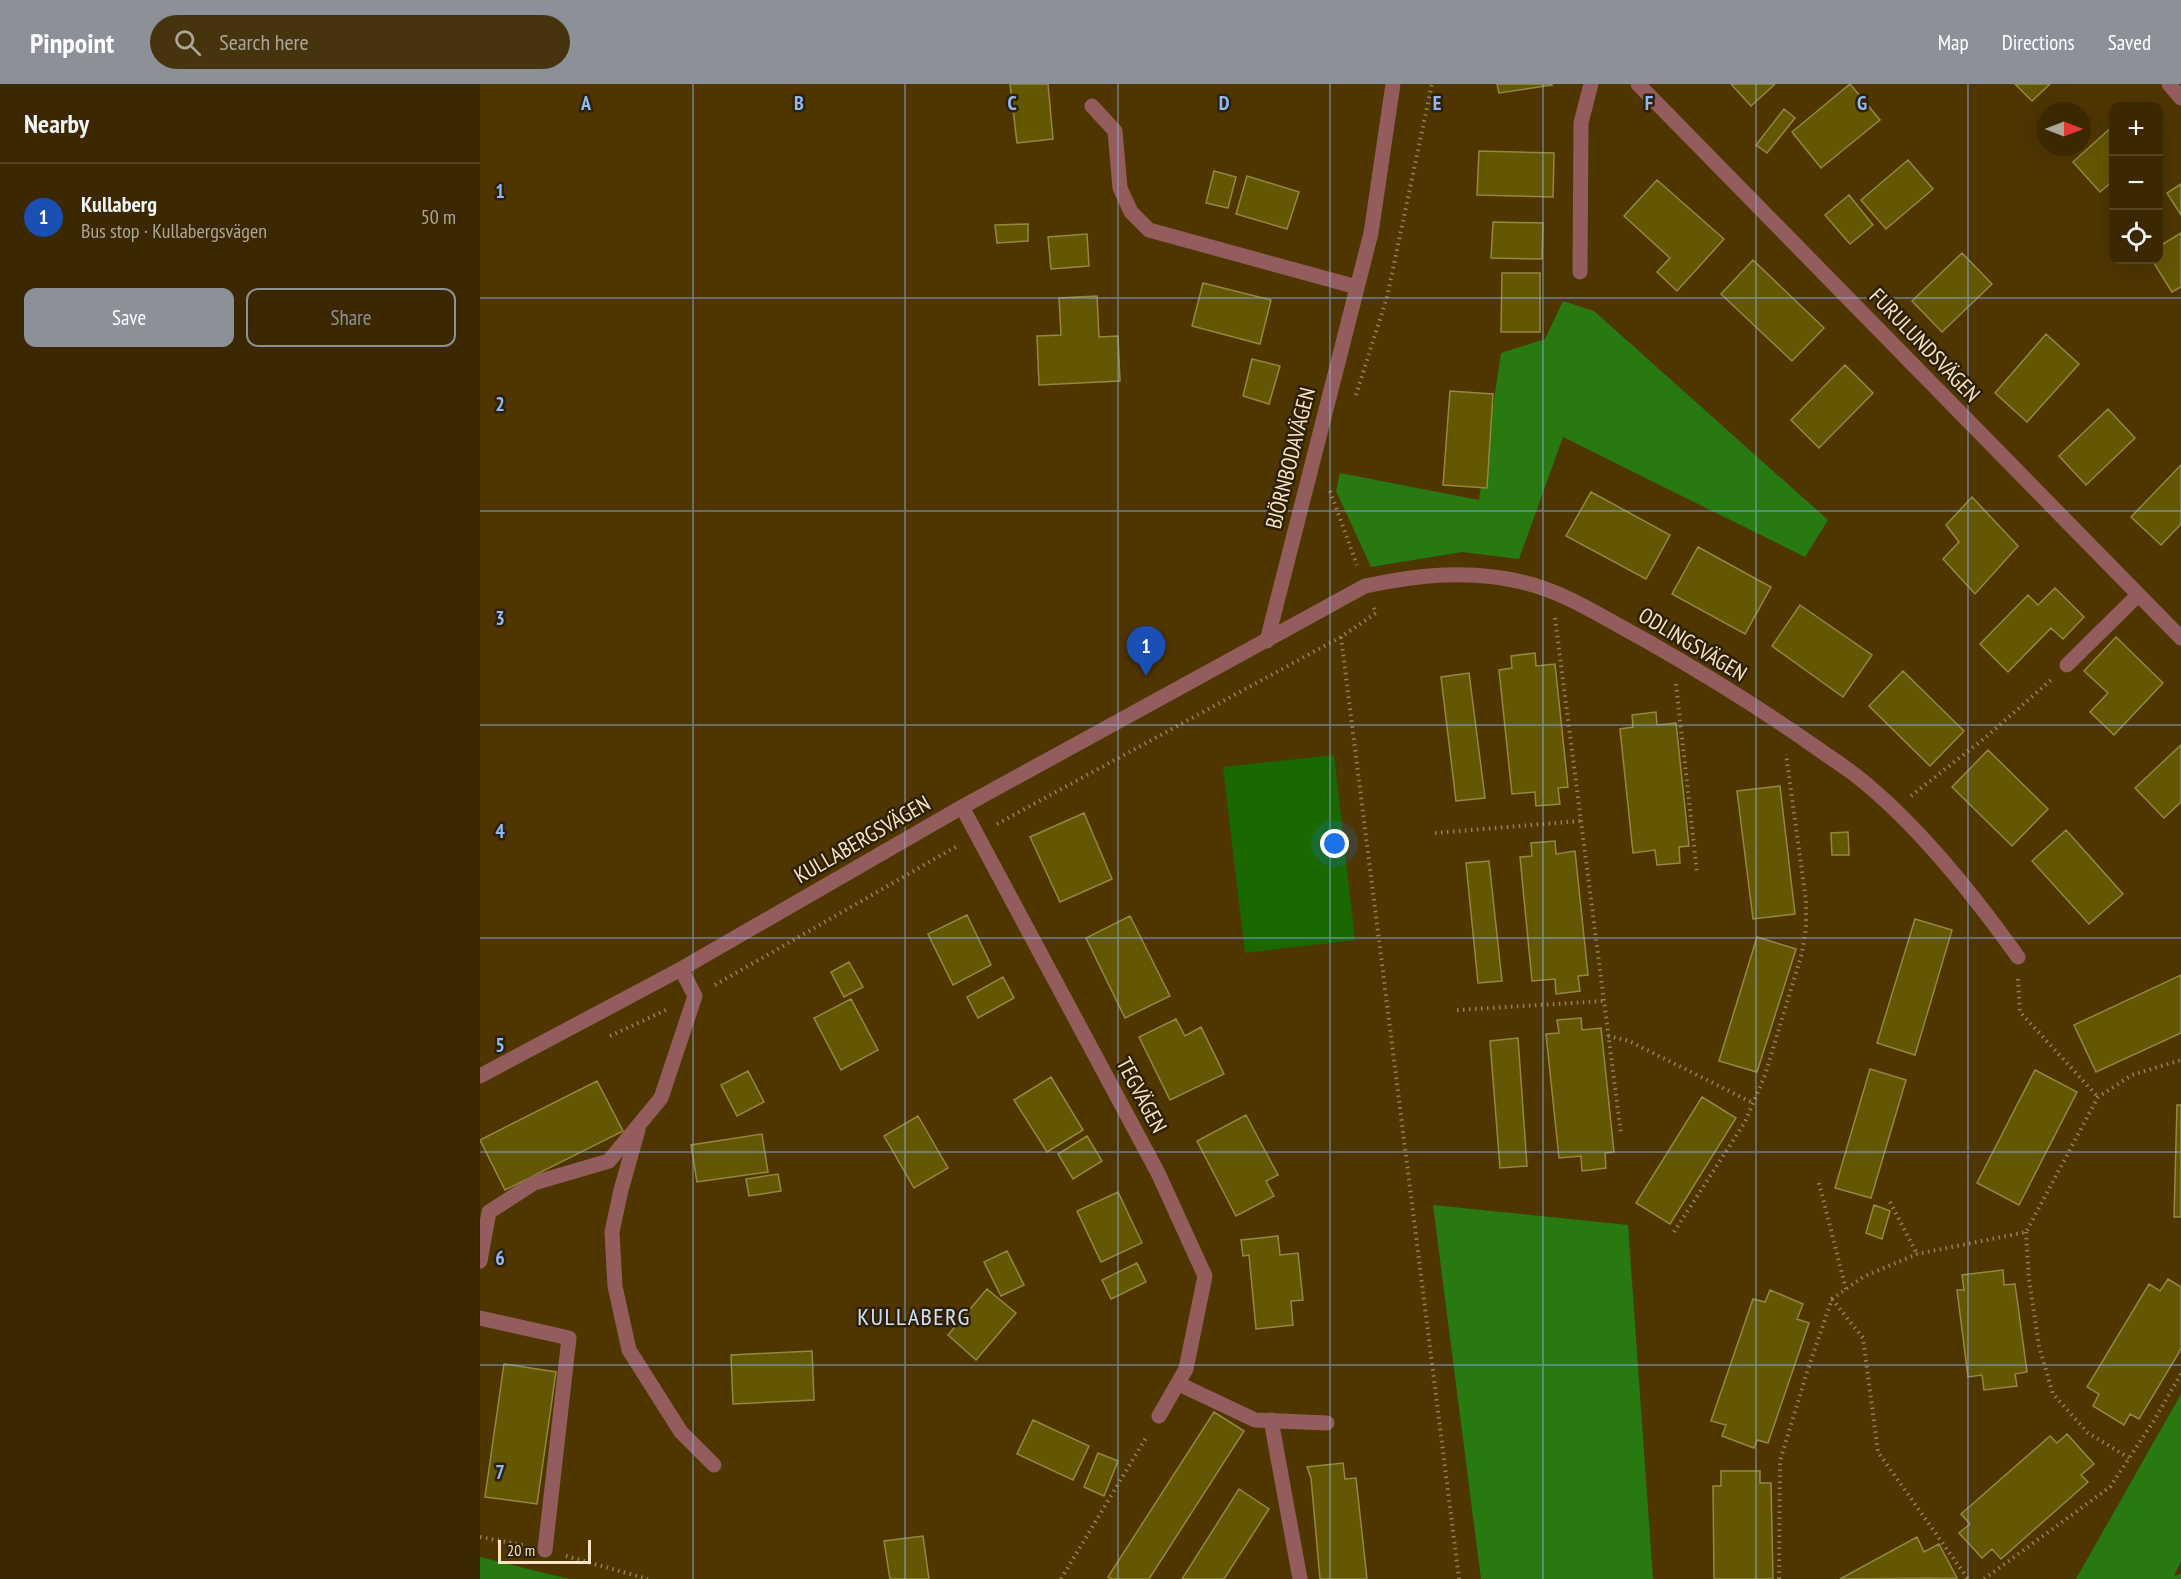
<!DOCTYPE html>
<meta charset="utf-8">
<style>
body{margin:0;font-family:"PT Sans Narrow",sans-serif;background:#46340f;color:#f1f3f6}
.controls{position:absolute;right:18px;top:18px;display:grid;overflow:hidden;border-radius:12px;box-shadow:0 6px 24px #0002}
.controls button{width:54px;height:54px;display:grid;place-items:center;padding:0;border:0;border-bottom:2px solid #544422;background:#3b2800;color:#f1f3f6;font:30px sans-serif}
.compass{position:absolute;left:1557px;top:18px;width:54px;height:54px;border-radius:50%;background:#3b2800;box-shadow:0 6px 24px #0002;rotate:90deg}
.scale{position:absolute;left:18px;bottom:15px;width:93px;box-sizing:border-box;padding-left:6px;border:3px solid #f8e4c5;border-top:0;font-size:16px;line-height:21px;white-space:nowrap;color:#f8e4c5;-webkit-text-stroke:4px #2e2005;paint-order:stroke}
.you{position:absolute;left:855px;top:760px;width:21px;height:21px;margin:-15px;border:4px solid #fff;border-radius:50%;background:#1a73e8;box-shadow:0 0 0 9px #1a73e833}
.badge{display:grid;place-items:center;width:39px;height:39px;border-radius:50%;background:#8c9099;color:#fff;font-size:20px;font-weight:700}
.pin{position:absolute;translate:-50% -50px;filter:drop-shadow(0 2px 3px #0008)}
.pin::after{content:'';position:absolute;top:32px;width:21px;height:18px;background:inherit;clip-path:polygon(0 0,100% 0,50% 100%)}
.list{margin:0;padding:0;list-style:none}
h2{display:flex;justify-content:space-between;align-items:center;height:78px;margin:0;padding:0 24px;font-size:26px}
h2 small{font-size:20px;font-weight:400;color:#aca699}
.list li{display:grid;grid-template-columns:39px 1fr auto;gap:18px;align-items:center;box-sizing:border-box;height:108px;padding:0 24px;border-top:2px solid #544422}
.list b{display:block;font-size:22px;white-space:nowrap}
.list p{margin:0;font-size:20px;white-space:nowrap;color:#aca699}
.list em{font-size:20px;font-style:normal;color:#aca699}
.actions{display:flex;gap:12px;padding:18px 24px}
.actions a{flex:1;padding:14px 0;border:2px solid #8c9099;border-radius:12px;text-align:center;font-size:21px;color:#8c9099}
.actions .main{background:#8c9099;color:#fff}
.icon{flex:none;width:33px;height:33px;fill:none;stroke:currentColor;stroke-width:2;stroke-linecap:round;stroke-linejoin:round}
.map{position:relative;flex:none;width:1701px;height:1495px;overflow:hidden}
header{display:flex;align-items:center;gap:36px;box-sizing:border-box;height:84px;padding:0 30px;background:#8c9099;color:#fff}
header strong{font-size:28px}
nav{display:flex;gap:33px;margin-inline-start:auto;font-size:21px}
.search{width:420px;height:54px;background:#46340f;display:flex;align-items:center;gap:15px;box-sizing:border-box;padding:0 21px;border-radius:33px;color:#aca699;font-size:22px}
main{display:flex}
aside{flex:1;background:#3b2800}
.map>svg:first-child{display:block}
</style>
<header>
<strong>Pinpoint</strong>
<div class="search"><svg class="icon" aria-label="search" viewBox="0 0 24 24"><circle cx="10" cy="10" r="6"/><path d="M15 15l6 6"/></svg>Search here</div>
<nav><a>Map</a><a>Directions</a><a>Saved</a></nav>
</header>
<main>
<aside>
<h2>Nearby<small></small></h2>
<ul class="list">
<li><span class="badge" style="background:#1a4fb4">1</span><div><b>Kullaberg</b><p>Bus stop · Kullabergsvägen</p></div><em>50 m</em></li>
</ul>
<div class="actions"><a class="main">Save</a><a>Share</a></div>
</aside>
<div class="map">
<svg width="1701" height="1495" viewBox="0 0 1701 1495">
<rect width="100%" height="100%" fill="#4f3600"/>
<path fill="#1a6900" d="M 854,671 L 875,856 L 765,869 L 743,683 Z"/>
<path fill="#277910" d="M 1083,217 L 1114,227 L 1348,436 L 1325,473 L 1083,353 L 1039,475 L 982,468 L 891,483 L 856,407 L 860,389 L 999,416 L 1021,269 L 1065,255 Z
M 953,1121 L 1148,1141 L 1173,1495 L 1001,1495 Z
M 1701,1310 L 1701,1477 L 1694,1492 L 1701,1490 L 1701,1495 L 1596,1495 Z
M 0,1473 L 89,1495 L 0,1495 Z"/>
<path fill="#635704" stroke="#948841" stroke-width="1.5" d="M 530,0 L 568,0 L 573,55 L 537,59 Z
M 1017,0 L 1071,0 L 1072,1 L 1019,9 Z
M 1251,0 L 1295,0 L 1271,22 Z
M 1370,0 L 1400,36 L 1341,84 L 1312,48 Z
M 1535,0 L 1570,0 L 1552,17 Z
M 1304,25 L 1315,34 L 1287,69 L 1276,61 Z
M 1634,41 L 1634,96 L 1620,108 L 1593,78 Z
M 999,67 L 1074,69 L 1073,113 L 997,111 Z
M 1428,76 L 1453,105 L 1406,145 L 1381,116 Z
M 734,87 L 756,93 L 748,124 L 726,119 Z
M 767,92 L 819,108 L 807,145 L 756,130 Z
M 1177,96 L 1244,155 L 1197,207 L 1177,188 L 1190,174 L 1144,132 Z
M 1701,100 L 1701,131 L 1687,109 Z
M 1369,111 L 1393,141 L 1370,160 L 1345,131 Z
M 1013,138 L 1063,139 L 1062,175 L 1011,174 Z
M 548,140 L 548,157 L 517,159 L 515,141 Z
M 1701,149 L 1701,203 L 1692,208 L 1672,176 L 1678,176 L 1678,163 Z
M 607,150 L 609,182 L 571,185 L 568,153 Z
M 1482,169 L 1512,200 L 1462,248 L 1432,217 Z
M 1273,176 L 1344,244 L 1312,277 L 1241,210 Z
M 1022,189 L 1060,189 L 1060,248 L 1021,248 Z
M 723,199 L 791,216 L 780,260 L 712,242 Z
M 617,212 L 619,253 L 638,252 L 640,297 L 559,301 L 557,252 L 581,251 L 579,214 Z
M 1566,250 L 1599,280 L 1547,338 L 1515,309 Z
M 772,275 L 800,282 L 789,320 L 763,312 Z
M 1365,281 L 1393,309 L 1339,364 L 1311,336 Z
M 970,307 L 1013,310 L 1007,404 L 963,401 Z
M 1628,325 L 1655,354 L 1606,401 L 1579,372 Z
M 1701,381 L 1701,440 L 1681,461 L 1651,433 Z
M 1111,408 L 1190,451 L 1166,495 L 1086,452 Z
M 1492,413 L 1538,462 L 1495,510 L 1463,475 L 1479,458 L 1466,441 Z
M 1218,463 L 1291,503 L 1265,550 L 1192,510 Z
M 1575,504 L 1604,533 L 1583,555 L 1571,544 L 1528,588 L 1500,560 L 1548,511 L 1558,521 Z
M 1320,521 L 1392,571 L 1363,613 L 1292,562 Z
M 1636,553 L 1683,599 L 1634,651 L 1610,628 L 1628,609 L 1604,587 Z
M 1055,569 L 1056,582 L 1075,580 L 1088,703 L 1078,704 L 1080,720 L 1056,722 L 1055,708 L 1032,710 L 1019,586 L 1032,584 L 1031,572 Z
M 1423,587 L 1484,647 L 1450,682 L 1389,622 Z
M 989,589 L 1005,714 L 976,717 L 961,593 Z
M 1176,628 L 1177,641 L 1196,639 L 1209,762 L 1199,763 L 1200,779 L 1177,781 L 1175,766 L 1153,769 L 1140,645 L 1153,643 L 1152,631 Z
M 1701,661 L 1701,718 L 1684,734 L 1655,704 Z
M 1508,666 L 1568,725 L 1532,762 L 1472,703 Z
M 1300,702 L 1315,830 L 1273,835 L 1257,707 Z
M 604,729 L 632,795 L 580,818 L 550,753 Z
M 1586,746 L 1643,810 L 1609,840 L 1552,777 Z
M 1368,748 L 1369,771 L 1352,771 L 1351,749 Z
M 1075,757 L 1076,770 L 1095,767 L 1108,891 L 1098,892 L 1100,907 L 1076,910 L 1075,895 L 1052,897 L 1040,773 L 1052,772 L 1051,759 Z
M 1009,777 L 1022,897 L 998,899 L 986,779 Z
M 487,831 L 511,881 L 473,901 L 448,850 Z
M 650,832 L 690,912 L 645,934 L 606,854 Z
M 1435,835 L 1472,846 L 1435,971 L 1397,959 Z
M 1277,853 L 1316,865 L 1277,988 L 1239,977 Z
M 369,878 L 383,903 L 364,913 L 351,888 Z
M 1701,891 L 1701,949 L 1616,988 L 1594,941 Z
M 523,893 L 534,914 L 498,934 L 487,913 Z
M 371,915 L 398,966 L 361,986 L 334,934 Z
M 1101,934 L 1102,946 L 1121,944 L 1134,1068 L 1125,1069 L 1126,1084 L 1102,1087 L 1101,1072 L 1079,1074 L 1066,950 L 1079,949 L 1077,936 Z
M 696,935 L 705,952 L 721,943 L 744,990 L 690,1016 L 659,953 Z
M 1038,954 L 1047,1082 L 1020,1084 L 1010,957 Z
M 1390,985 L 1426,996 L 1391,1114 L 1355,1104 Z
M 1555,986 L 1597,1008 L 1539,1121 L 1497,1099 Z
M 268,987 L 284,1018 L 257,1032 L 241,1001 Z
M 571,993 L 603,1046 L 567,1068 L 534,1016 Z
M 117,997 L 143,1047 L 25,1106 L 0,1056 Z
M 1222,1013 L 1256,1034 L 1190,1140 L 1156,1119 Z
M 1697,1021 L 1701,1021 L 1701,1133 L 1694,1133 Z
M 766,1031 L 798,1091 L 786,1097 L 794,1112 L 756,1132 L 717,1057 Z
M 438,1032 L 468,1084 L 434,1104 L 404,1052 Z
M 282,1050 L 288,1088 L 217,1098 L 211,1061 Z
M 607,1052 L 622,1077 L 593,1095 L 578,1070 Z
M 298,1090 L 301,1107 L 269,1112 L 266,1095 Z
M 638,1108 L 662,1159 L 621,1178 L 597,1127 Z
M 1394,1121 L 1410,1127 L 1402,1155 L 1386,1149 Z
M 798,1152 L 800,1171 L 818,1169 L 823,1216 L 811,1217 L 813,1241 L 776,1245 L 769,1171 L 763,1172 L 761,1156 Z
M 527,1167 L 544,1201 L 521,1212 L 504,1178 Z
M 657,1179 L 666,1198 L 631,1215 L 622,1196 Z
M 1523,1186 L 1524,1201 L 1535,1200 L 1547,1288 L 1535,1290 L 1537,1302 L 1504,1306 L 1502,1291 L 1488,1293 L 1477,1206 L 1484,1206 L 1482,1191 Z
M 1688,1195 L 1701,1203 L 1701,1265 L 1659,1335 L 1650,1330 L 1644,1341 L 1613,1322 L 1619,1310 L 1607,1303 L 1669,1200 L 1680,1207 Z
M 507,1205 L 536,1229 L 496,1276 L 468,1251 Z
M 1290,1206 L 1323,1220 L 1317,1235 L 1329,1239 L 1288,1359 L 1277,1356 L 1274,1364 L 1242,1352 L 1246,1341 L 1231,1337 L 1273,1215 L 1285,1218 Z
M 332,1267 L 334,1316 L 253,1320 L 251,1271 Z
M 24,1280 L 76,1288 L 57,1420 L 5,1413 Z
M 734,1328 L 764,1347 L 669,1495 L 632,1495 L 628,1493 Z
M 553,1336 L 609,1362 L 593,1396 L 537,1370 Z
M 1587,1350 L 1614,1380 L 1601,1391 L 1608,1398 L 1521,1475 L 1512,1465 L 1502,1474 L 1479,1449 L 1490,1440 L 1481,1430 L 1570,1352 L 1577,1359 Z
M 618,1369 L 638,1377 L 624,1412 L 604,1403 Z
M 863,1379 L 865,1395 L 876,1394 L 887,1495 L 840,1495 L 831,1394 L 827,1383 Z
M 1241,1387 L 1280,1387 L 1280,1399 L 1291,1399 L 1293,1495 L 1234,1495 L 1233,1402 L 1241,1402 Z
M 759,1405 L 789,1425 L 744,1495 L 702,1495 Z
M 443,1452 L 449,1495 L 410,1495 L 404,1457 Z
M 1437,1453 L 1444,1468 L 1459,1460 L 1477,1494 L 1360,1495 Z"/>
<g fill="none" stroke-linecap="round" stroke-linejoin="round">
<path stroke="#978054" stroke-width="4" stroke-dasharray="1.5 4.5" stroke-linecap="butt" d="M 876,311 L 907,213 L 952,0
M 850,407 L 877,481
M 1075,534 L 1141,1050
M 861,553 L 979,1495
M 1196,600 L 1217,788
M 1431,712 L 1506,653 L 1571,596
M 517,740 L 861,553 L 896,529 L 893,522
M 955,749 L 1100,737
M 1538,895 L 1540,928 L 1618,1013
M 235,901 L 479,761
M 977,926 L 1124,917
M 130,952 L 186,926
M 1128,952 L 1149,957 L 1273,1019
M 1339,1099 L 1366,1205
M 1410,1118 L 1437,1170
M 1194,1148 L 1265,1038 L 1285,991 L 1322,869 L 1326,844 L 1326,817 L 1306,670
M 1546,1148 L 1549,1195 L 1559,1262 L 1573,1310 L 1608,1349 L 1649,1374
M 1352,1215 L 1383,1254 L 1398,1368 L 1488,1495
M 0,1453 L 43,1461
M 86,1472 L 168,1495
M 581,1495 L 667,1352
M 1299,1495 L 1300,1377 L 1328,1285 L 1352,1215 L 1383,1193 L 1437,1170 L 1546,1148 L 1618,1013 L 1652,991 L 1701,976
M 1504,1495 L 1630,1403 L 1673,1338 L 1701,1290"/>
<path stroke="#925d5c" stroke-width="15" d="M 699,1300 L 775,1336 L 847,1339"/>
<path stroke="#925d5c" stroke-width="15" d="M 1158,0 L 1701,554
M 1689,0 L 1701,14
M 612,22 L 635,47 L 640,104 L 651,128 L 669,146 L 877,203
M 1100,188 L 1101,39 L 1111,0
M 787,557 L 891,149 L 913,0
M 1587,581 L 1658,511
M 482,723 L 678,1089 L 725,1192 L 706,1285 L 679,1332
M 0,992 L 201,885 L 482,723 L 885,502 C 937,491 990,485 1042,498 C 1086,508 1125,535 1165,556 C 1223,589 1280,624 1334,662 C 1349,673 1364,682 1379,694 C 1439,742 1493,810 1538,873
M 158,1046 L 141,1106 L 132,1148 L 135,1202 L 149,1266 L 201,1348 L 234,1381
M 0,1177 L 9,1128 L 54,1099 L 129,1077 L 181,1014 L 215,912 L 201,885
M 0,1234 L 89,1254 L 65,1466
M 791,1336 L 820,1495"/>
</g>
<path fill="none" stroke="#8fb8fd" stroke-width="1.5" stroke-opacity="0.55" d="M 213,0 L 213,1495M 425,0 L 425,1495M 638,0 L 638,1495M 850,0 L 850,1495M 1063,0 L 1063,1495M 1276,0 L 1276,1495M 1488,0 L 1488,1495M 0,214 L 1701,214M 0,427 L 1701,427M 0,641 L 1701,641M 0,854 L 1701,854M 0,1068 L 1701,1068M 0,1281 L 1701,1281"/>
<g text-anchor="middle" stroke-width="5" stroke-linejoin="round" paint-order="stroke">
<g font-size="22" fill="#f8e4c5" stroke="#2e2005">
<text transform="translate(1445 261) rotate(46)" y="8">FURULUNDSVÄGEN</text>
<text transform="translate(810 374) rotate(-76)" y="8">BJÖRNBODAVÄGEN</text>
<text transform="translate(1213 560) rotate(31)" y="8">ODLINGSVÄGEN</text>
<text transform="translate(382 755) rotate(-30)" y="8">KULLABERGSVÄGEN</text>
<text transform="translate(662 1011) rotate(62)" y="8">TEGVÄGEN</text>
</g>
<g font-size="24" letter-spacing="1.5" fill="#d1e1fb" stroke="#2e2005">
<text x="434" y="1241">KULLABERG</text>
</g>
</g>
<g font-size="20" text-anchor="middle" font-weight="bold" fill="#8fb8fd" stroke="#2e2005" stroke-width="5" stroke-linejoin="round" paint-order="stroke">
<text x="106" y="26">A</text>
<text x="319" y="26">B</text>
<text x="532" y="26">C</text>
<text x="744" y="26">D</text>
<text x="957" y="26">E</text>
<text x="1169" y="26">F</text>
<text x="1382" y="26">G</text>
<text x="20" y="114">1</text>
<text x="20" y="327">2</text>
<text x="20" y="541">3</text>
<text x="20" y="754">4</text>
<text x="20" y="968">5</text>
<text x="20" y="1181">6</text>
<text x="20" y="1395">7</text>
</g>
</svg>
<div class="controls">
<button>+</button>
<button>−</button>
<button><svg class="icon" aria-label="locate" viewBox="0 0 24 24"><circle cx="12" cy="12" r="6"/><path d="M12 2v4M12 18v4M2 12h4M18 12h4"/></svg></button>
</div>
<svg class="compass" viewBox="-18 -18 36 36"><path d="M0-13l5 13h-10z" fill="#e53935"/><path d="M0 13l5-13h-10z" fill="#aca699"/></svg>
<div class="scale">20 m</div>
<div class="you"></div>
<div class="pin badge" style="left:666px;top:592px;background:#1a4fb4">1</div>
</div>
</main>
